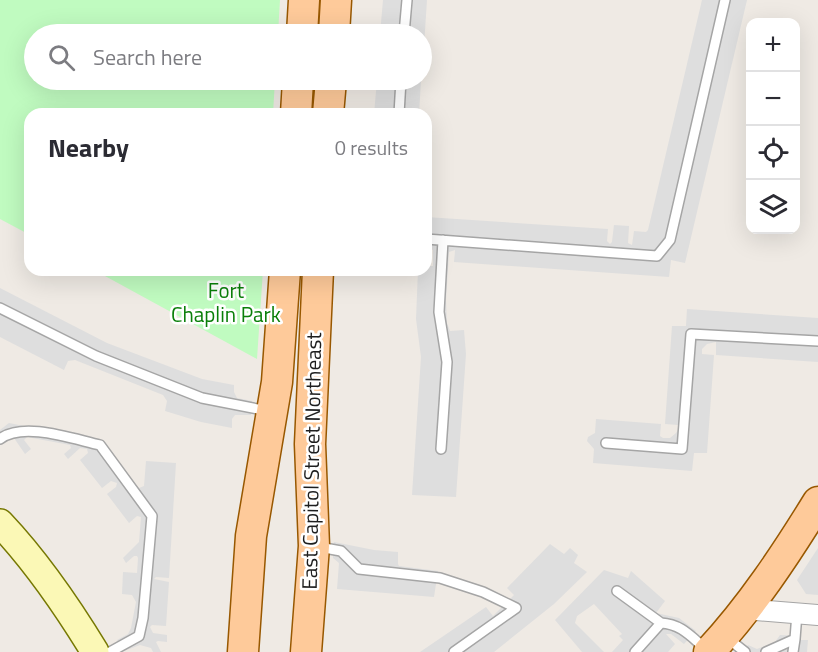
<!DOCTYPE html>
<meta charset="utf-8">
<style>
body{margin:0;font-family:"Titillium Web",sans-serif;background:#f7f7f7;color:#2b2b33}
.controls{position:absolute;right:18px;top:18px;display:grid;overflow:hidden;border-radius:12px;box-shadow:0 6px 24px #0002}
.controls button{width:54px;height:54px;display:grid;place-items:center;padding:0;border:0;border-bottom:2px solid #e1e1e2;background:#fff;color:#2b2b33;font:30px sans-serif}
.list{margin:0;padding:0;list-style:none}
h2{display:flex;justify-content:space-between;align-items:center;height:78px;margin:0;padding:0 24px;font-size:26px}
h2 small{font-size:20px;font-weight:400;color:#7c7c81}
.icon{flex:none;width:33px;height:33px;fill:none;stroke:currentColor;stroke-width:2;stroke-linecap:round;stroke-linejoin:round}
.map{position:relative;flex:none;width:818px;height:652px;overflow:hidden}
.search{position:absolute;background:#fff;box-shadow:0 6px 24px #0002;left:24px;top:24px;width:408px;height:66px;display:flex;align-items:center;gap:15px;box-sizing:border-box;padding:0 21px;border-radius:33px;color:#7c7c81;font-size:22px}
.panel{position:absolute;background:#fff;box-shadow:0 6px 24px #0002;left:24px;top:108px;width:408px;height:168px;border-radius:18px}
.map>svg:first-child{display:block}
</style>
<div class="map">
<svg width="818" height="652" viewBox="0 0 818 652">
<rect width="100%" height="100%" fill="#efeae4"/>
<path fill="#c0fbc0" d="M 0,0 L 280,0 L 278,34 L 34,34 L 34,80 L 275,80 L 273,114 L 30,114 L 30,235 L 0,219 Z
M 94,270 L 263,270 L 257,359 Z"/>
<path fill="#dedede" d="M 383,0 L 427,0 L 422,77 L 422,34 L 380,34 Z
M 702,0 L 747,0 L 685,263 L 671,260 L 669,277 L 454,262 L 455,250 L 449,252 L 446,300 L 447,323 L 450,331 L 464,330 L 466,354 L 456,497 L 412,495 L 421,357 L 416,319 L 418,270 L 426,270 L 426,266 L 433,266 L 433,250 L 426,246 L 426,217 L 608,229 L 607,241 L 610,244 L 612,242 L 614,225 L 629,226 L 628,243 L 632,245 L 634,231 L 646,232 L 648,230 Z
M 377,80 L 421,80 L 419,114 L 374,114 Z
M 0,288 L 107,343 L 202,379 L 234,385 L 234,392 L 237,398 L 252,401 L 251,415 L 235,415 L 232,419 L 232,428 L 201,422 L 165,411 L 167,401 L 163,395 L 75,360 L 68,361 L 64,370 L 0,337 Z
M 687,309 L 818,318 L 818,362 L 716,355 L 716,342 L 707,344 L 702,349 L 702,354 L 714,355 L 707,453 L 694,453 L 692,471 L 593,463 L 594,449 L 587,441 L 588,437 L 595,433 L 596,419 L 661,424 L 660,436 L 663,438 L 670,438 L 676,433 L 679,428 L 678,425 L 665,424 L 672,326 L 686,326 Z
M 9,423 L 99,441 L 139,488 L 144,486 L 146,461 L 176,463 L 169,578 L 156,577 L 154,579 L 169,582 L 166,626 L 152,625 L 150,627 L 153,633 L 167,635 L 167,642 L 158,641 L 156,642 L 161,652 L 153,652 L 151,648 L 140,645 L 124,651 L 117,640 L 128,634 L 131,628 L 136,602 L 132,595 L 122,594 L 123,572 L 137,573 L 138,558 L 137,556 L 134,556 L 126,563 L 123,558 L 139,542 L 141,517 L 137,516 L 129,523 L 107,494 L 116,487 L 117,483 L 111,481 L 102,488 L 80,460 L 88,453 L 87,449 L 80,448 L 68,459 L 64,454 L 71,448 L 70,445 L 27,437 L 24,440 L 31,449 L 25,454 L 14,438 L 10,437 L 0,445 L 0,430 Z
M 334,542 L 374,550 L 398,552 L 398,564 L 399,566 L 438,571 L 434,597 L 337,589 L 339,563 L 333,558 Z
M 550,544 L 564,554 L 570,548 L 578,555 L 574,563 L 587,572 L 554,604 L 494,652 L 420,652 L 486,607 L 493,616 L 514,595 L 507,588 Z
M 818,548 L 818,595 L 806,594 L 797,580 Z
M 604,570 L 628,578 L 631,571 L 665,601 L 656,613 L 679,618 L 696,631 L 684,644 L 671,634 L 666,634 L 675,644 L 668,652 L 612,652 L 623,640 L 619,636 L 622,634 L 594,604 L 577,616 L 575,623 L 604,652 L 582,652 L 555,620 Z
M 780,635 L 799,636 L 801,640 L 808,640 L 807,652 L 742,652 L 748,645 L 757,649 L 775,642 Z"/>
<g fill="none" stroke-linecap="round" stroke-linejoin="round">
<g stroke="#a5a5a5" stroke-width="12">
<path id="lane" d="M 404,34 L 407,0
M 399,114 L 401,80
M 426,239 L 657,256 L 670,240 L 725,0
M 0,308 L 96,356 L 202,398 L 268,411
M 0,439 C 23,421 73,439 100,445 L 152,516 L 143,618 L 139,636 L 110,652
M 606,443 L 682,449 L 691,334 L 818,341
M 441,449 L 447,362 L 439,312 L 443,240
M 319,547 L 341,551 L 359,569 L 440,578 L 483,592 L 516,608 L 454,652
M 617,591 L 661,623
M 726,637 L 745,652
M 635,652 L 661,623 C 682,624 692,638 707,650
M 766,652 L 795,639 L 797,613
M 793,652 L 795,639"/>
</g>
<g stroke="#a5a5a5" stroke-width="22">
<path id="street" d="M 744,609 L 818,615"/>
</g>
<g stroke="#767802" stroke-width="30">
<path id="secondary" d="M 0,523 C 37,562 67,606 95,652"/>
</g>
<g stroke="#985800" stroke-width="33">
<path id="primary" d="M 302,34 L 304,0
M 334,34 L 336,0
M 296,114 L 298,80
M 328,114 L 331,80
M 243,652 L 251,536 L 277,382 L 285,270
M 306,652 L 314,546 L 310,444 L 318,270
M 709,652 C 751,607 786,554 818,502"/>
</g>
<use href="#lane" stroke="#fff" stroke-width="9"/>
<use href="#street" stroke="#fff" stroke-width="20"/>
<use href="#secondary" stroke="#fbf8b6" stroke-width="27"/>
<use href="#primary" stroke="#feca9a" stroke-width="30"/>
</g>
<g text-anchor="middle" stroke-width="5" stroke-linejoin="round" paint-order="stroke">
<g font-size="21" fill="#0a7f09" stroke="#fff">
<text x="226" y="298">Fort<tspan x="226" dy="24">Chaplin Park</tspan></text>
</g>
<g font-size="21" fill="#1e1e1e" stroke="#fff">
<text transform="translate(312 461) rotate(-89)" y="7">East Capitol Street Northeast</text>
</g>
</g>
</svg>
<div class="controls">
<button>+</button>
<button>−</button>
<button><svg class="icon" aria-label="locate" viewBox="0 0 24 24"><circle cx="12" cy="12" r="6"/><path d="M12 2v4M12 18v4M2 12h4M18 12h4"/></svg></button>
<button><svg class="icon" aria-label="layers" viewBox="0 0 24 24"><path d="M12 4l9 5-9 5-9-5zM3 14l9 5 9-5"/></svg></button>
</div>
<div class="search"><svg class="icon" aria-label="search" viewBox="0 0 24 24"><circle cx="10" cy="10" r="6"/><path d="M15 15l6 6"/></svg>Search here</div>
<section class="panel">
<h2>Nearby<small>0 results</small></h2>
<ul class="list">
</ul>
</section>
</div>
